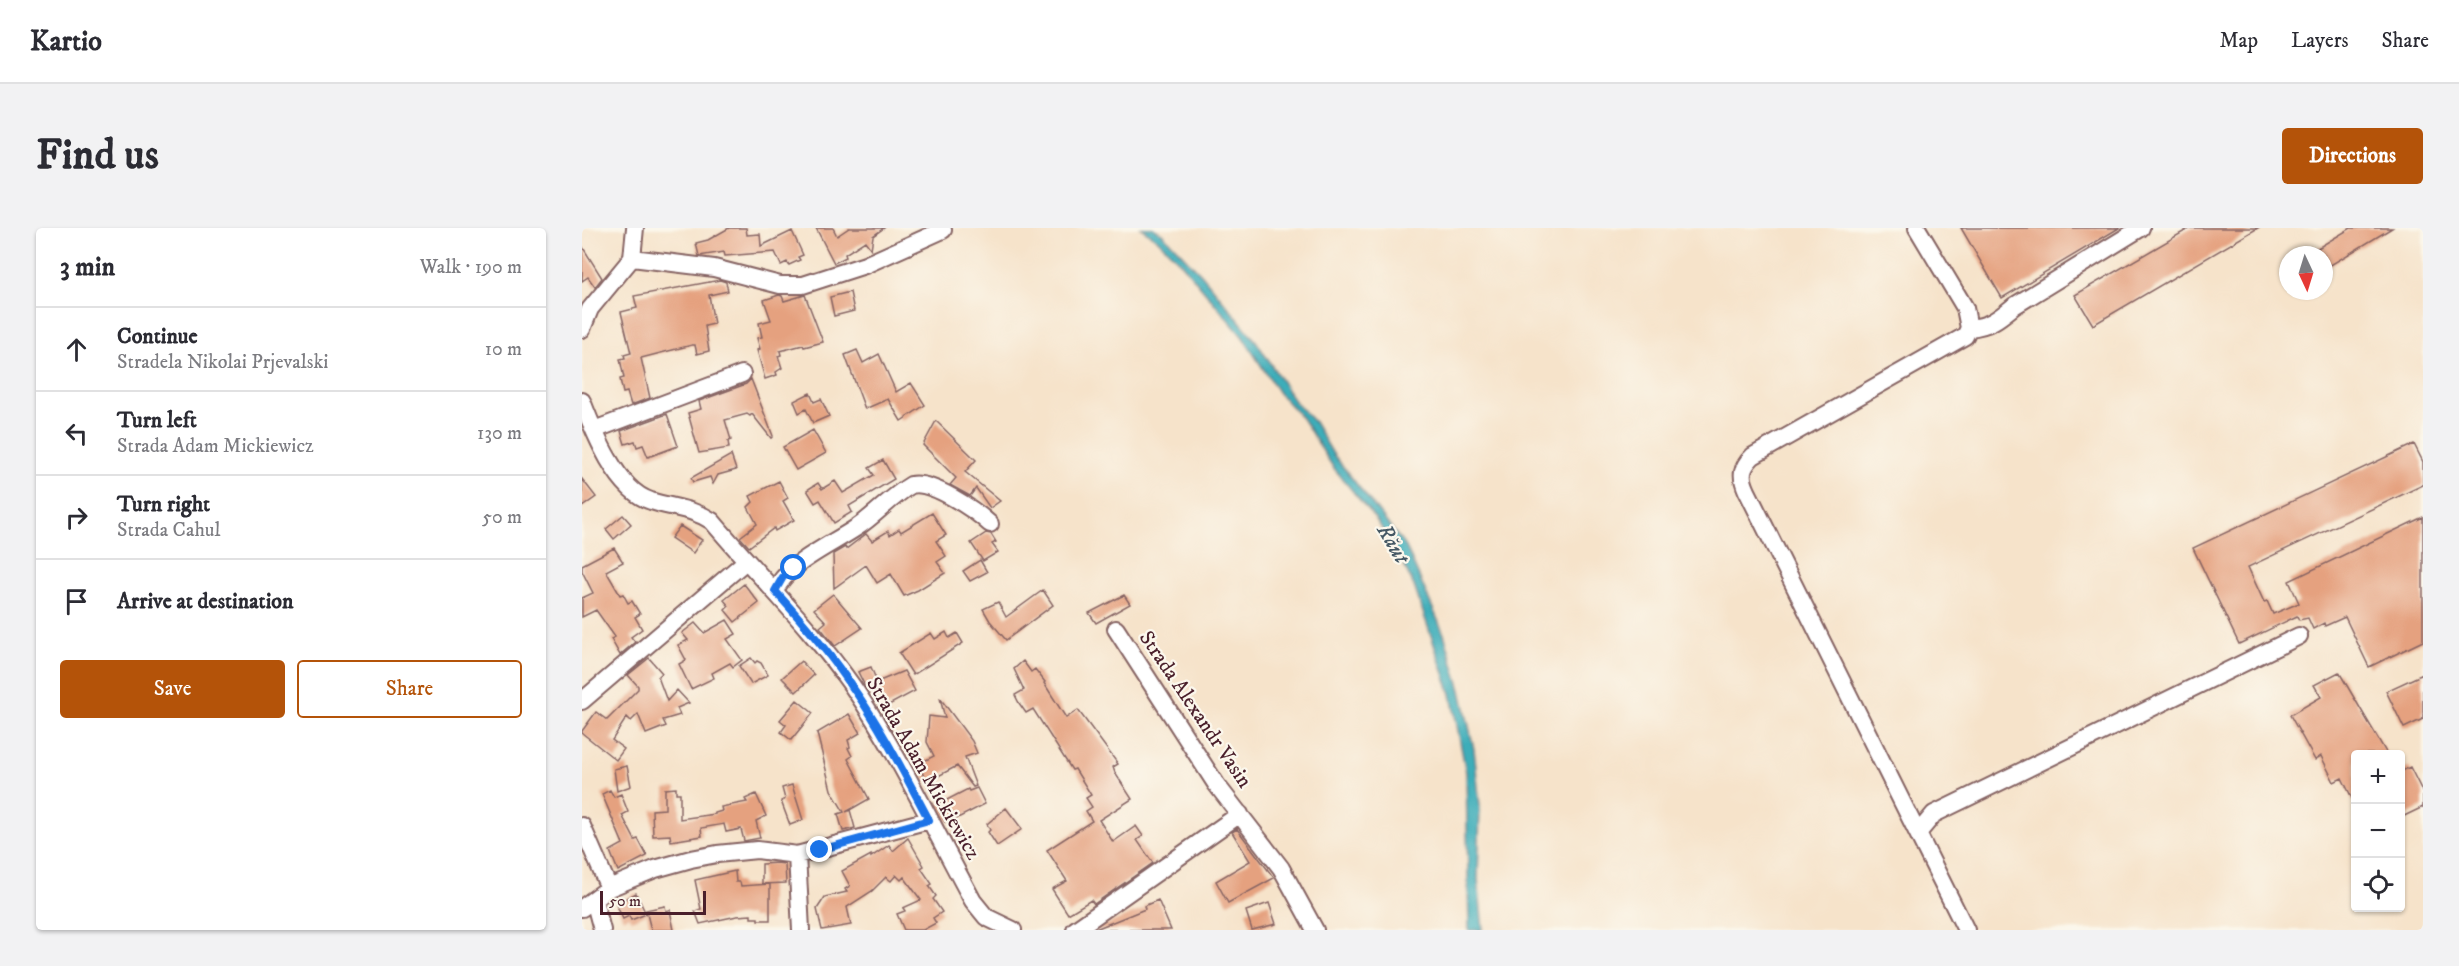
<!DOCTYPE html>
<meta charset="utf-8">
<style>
body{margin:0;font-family:"IM FELL DW Pica",serif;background:#f2f2f3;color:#2b2b33}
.controls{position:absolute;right:18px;bottom:18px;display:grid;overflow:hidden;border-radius:6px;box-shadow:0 2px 4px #0004}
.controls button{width:54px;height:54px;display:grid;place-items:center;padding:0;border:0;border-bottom:2px solid #e1e1e2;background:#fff;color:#2b2b33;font:30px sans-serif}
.compass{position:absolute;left:1697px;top:18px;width:54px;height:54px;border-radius:50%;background:#fff;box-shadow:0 2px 4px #0004;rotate:176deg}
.scale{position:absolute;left:18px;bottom:15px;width:106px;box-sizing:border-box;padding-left:6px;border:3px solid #4a1f2b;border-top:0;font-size:16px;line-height:21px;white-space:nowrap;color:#4a1f2b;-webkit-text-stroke:4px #fbf7ec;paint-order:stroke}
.stop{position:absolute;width:18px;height:18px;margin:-14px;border:4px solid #1a73e8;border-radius:50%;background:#fff}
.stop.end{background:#1a73e8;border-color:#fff;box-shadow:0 2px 6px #0008}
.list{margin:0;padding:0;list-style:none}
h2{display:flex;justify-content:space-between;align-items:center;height:78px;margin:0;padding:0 24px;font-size:26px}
h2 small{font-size:20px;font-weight:400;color:#7c7c81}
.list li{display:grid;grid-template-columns:39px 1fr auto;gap:18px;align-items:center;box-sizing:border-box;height:84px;padding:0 24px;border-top:2px solid #e1e1e2}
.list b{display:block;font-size:22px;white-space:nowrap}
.list p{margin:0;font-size:20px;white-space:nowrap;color:#7c7c81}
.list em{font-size:20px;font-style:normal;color:#7c7c81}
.actions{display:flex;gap:12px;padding:18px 24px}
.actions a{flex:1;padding:14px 0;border:2px solid #b45309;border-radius:6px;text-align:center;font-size:21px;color:#b45309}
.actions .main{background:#b45309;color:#fff}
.icon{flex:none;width:33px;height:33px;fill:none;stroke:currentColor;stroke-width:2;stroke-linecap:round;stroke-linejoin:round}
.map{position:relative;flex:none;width:1841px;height:702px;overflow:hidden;border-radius:6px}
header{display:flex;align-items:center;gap:36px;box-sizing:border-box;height:84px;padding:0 30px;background:#fff;border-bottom:2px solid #e1e1e2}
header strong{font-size:28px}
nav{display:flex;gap:33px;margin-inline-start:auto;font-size:21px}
.intro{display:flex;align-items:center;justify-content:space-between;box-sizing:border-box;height:144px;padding:0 36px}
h1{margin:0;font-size:42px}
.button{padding:15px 27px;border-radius:6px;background:#b45309;color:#fff;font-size:21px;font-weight:700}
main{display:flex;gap:36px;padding:0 36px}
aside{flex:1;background:#fff;border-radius:6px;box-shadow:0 2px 4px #0004}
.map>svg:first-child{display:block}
</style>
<header>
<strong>Kartio</strong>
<nav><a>Map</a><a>Layers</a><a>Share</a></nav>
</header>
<div class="intro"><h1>Find us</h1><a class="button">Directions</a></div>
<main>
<aside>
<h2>3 min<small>Walk · 190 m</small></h2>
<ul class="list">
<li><svg class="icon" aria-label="ahead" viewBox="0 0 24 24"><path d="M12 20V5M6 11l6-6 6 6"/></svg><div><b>Continue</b><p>Stradela Nikolai Prjevalski</p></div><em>10 m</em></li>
<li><svg class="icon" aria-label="left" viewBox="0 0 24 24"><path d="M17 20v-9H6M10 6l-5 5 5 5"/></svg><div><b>Turn left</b><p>Strada Adam Mickiewicz</p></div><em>130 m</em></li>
<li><svg class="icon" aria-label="right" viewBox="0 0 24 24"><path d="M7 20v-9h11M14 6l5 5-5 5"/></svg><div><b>Turn right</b><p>Strada Cahul</p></div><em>50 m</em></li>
<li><svg class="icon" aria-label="arrive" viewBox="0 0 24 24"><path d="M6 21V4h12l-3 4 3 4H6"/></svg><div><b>Arrive at destination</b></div></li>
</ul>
<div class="actions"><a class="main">Save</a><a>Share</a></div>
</aside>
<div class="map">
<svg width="1841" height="702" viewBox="0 0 1841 702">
<rect width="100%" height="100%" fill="#fbf7ec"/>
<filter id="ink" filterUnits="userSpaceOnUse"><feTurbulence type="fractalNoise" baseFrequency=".0167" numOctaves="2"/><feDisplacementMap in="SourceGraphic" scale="12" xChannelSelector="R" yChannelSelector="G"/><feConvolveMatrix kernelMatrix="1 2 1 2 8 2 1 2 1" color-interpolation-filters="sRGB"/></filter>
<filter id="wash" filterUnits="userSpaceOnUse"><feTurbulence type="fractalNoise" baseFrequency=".008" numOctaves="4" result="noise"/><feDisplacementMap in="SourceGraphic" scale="24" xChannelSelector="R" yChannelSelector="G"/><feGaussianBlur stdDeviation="1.35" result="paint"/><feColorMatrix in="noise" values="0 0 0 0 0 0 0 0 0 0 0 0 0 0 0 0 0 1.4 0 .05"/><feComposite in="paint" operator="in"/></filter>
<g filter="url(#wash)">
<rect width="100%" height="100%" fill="#f6e3ca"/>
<path fill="#3eadb9" stroke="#446672" stroke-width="1.5" d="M 559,0 L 571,0 L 580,5 L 620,47 L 674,113 L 713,174 L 732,194 L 751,226 L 824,319 L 862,406 L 879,462 L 892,521 L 898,578 L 896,651 L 901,702 L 887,702 L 884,545 L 869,466 L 832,358 L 816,325 L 795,293 L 751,239 L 720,190 L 697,165 L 660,108 L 598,34 L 575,11 Z"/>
<g id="blocks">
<path fill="#e5a17f" d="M 147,0 L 164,0 L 165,7 L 178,6 L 179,18 L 210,3 L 221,27 L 216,29 L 218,32 L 207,37 L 205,34 L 199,37 L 193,24 L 143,28 L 142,24 L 117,28 L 114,15 L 126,12 Z
M 234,0 L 251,0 L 255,8 L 267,0 L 302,0 L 291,8 L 289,21 L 283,13 L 263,26 L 264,29 L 252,35 Z
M 1379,0 L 1537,0 L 1420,70 Z
M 1608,0 L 1676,0 L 1511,97 L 1493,67 Z
M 1769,0 L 1810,0 L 1742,41 L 1742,27 L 1724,27 Z
M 0,18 L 20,50 L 13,59 L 6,49 L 0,53 Z
M 138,52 L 144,54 L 146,63 L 127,67 L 132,96 L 123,98 L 127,123 L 115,126 L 113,117 L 110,117 L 59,130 L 68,170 L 49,177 L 45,164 L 41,165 L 38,151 L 42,150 L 38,131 L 43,130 L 42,127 L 49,125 L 39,84 L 55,80 L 52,68 Z
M 268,64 L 272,83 L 252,88 L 248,69 Z
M 197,67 L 200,68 L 202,73 L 223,67 L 241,114 L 222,119 L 221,117 L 198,123 L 199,127 L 196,128 L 200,140 L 194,144 L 195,147 L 183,151 L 175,122 L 178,121 L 175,110 L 180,109 L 177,95 L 189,92 L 182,72 Z
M 275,122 L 281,135 L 297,126 L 314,164 L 329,155 L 343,177 L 319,193 L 306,171 L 283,181 L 263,127 Z
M 169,151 L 191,208 L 189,210 L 170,186 L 168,188 L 165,186 L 143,192 L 149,212 L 146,213 L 147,220 L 117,225 L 106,185 L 119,181 L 117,173 L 164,156 Z
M 228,165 L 232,174 L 239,171 L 247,188 L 231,195 L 224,181 L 217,185 L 212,173 Z
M 85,186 L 96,218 L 66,229 L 61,217 L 55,219 L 53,213 L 43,216 L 39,203 Z
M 354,193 L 394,232 L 383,244 L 418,273 L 408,280 L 394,260 L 388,268 L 368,257 L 374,250 L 341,217 Z
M 231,202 L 244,225 L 214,242 L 201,219 Z
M 1832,216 L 1841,234 L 1841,257 L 1666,339 L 1682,374 L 1685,373 L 1691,386 L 1717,375 L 1707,353 L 1841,289 L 1841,413 L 1787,439 L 1763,389 L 1743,398 L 1742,395 L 1731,401 L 1726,390 L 1717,392 L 1715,388 L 1657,416 L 1611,320 Z
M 149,227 L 154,242 L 136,247 L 131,256 L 128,249 L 111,254 L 109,250 Z
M 301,232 L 312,251 L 267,278 L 270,284 L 252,295 L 238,272 L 233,275 L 225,262 L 236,255 L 240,261 L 253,253 L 261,265 L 292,247 L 287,240 Z
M 0,251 L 14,269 L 0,279 Z
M 197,253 L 206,270 L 201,273 L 212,292 L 193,303 L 192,300 L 167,319 L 158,309 L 175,296 L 166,279 L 171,274 L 168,268 Z
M 350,285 L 364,307 L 354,313 L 364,328 L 355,334 L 363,345 L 336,362 L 322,368 L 309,346 L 295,355 L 284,337 L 252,360 L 251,326 L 263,319 L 264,321 L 284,306 L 290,313 L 306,303 L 308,307 L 317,301 L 319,304 Z
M 41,287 L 49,296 L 32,311 L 24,301 Z
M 98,298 L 120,312 L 111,325 L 89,310 Z
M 404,305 L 409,306 L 414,314 L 410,316 L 416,324 L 401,333 L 389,315 Z
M 32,320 L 41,334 L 24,343 L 38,367 L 41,366 L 46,375 L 50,373 L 58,386 L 53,389 L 60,401 L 49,409 L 53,414 L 38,427 L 29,411 L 33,409 L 14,382 L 0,389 L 0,370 L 11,365 L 0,343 L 0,337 Z
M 398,332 L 405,344 L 388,353 L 381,343 Z
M 162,356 L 177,375 L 153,394 L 143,382 L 147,378 L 142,372 Z
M 461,362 L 471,377 L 424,412 L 408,393 L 401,381 L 416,374 L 424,389 Z
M 251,366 L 280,400 L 253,418 L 238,399 L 244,394 L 232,381 Z
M 542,367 L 548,376 L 514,395 L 507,385 Z
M 145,392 L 154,406 L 145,411 L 160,432 L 151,439 L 148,435 L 130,445 L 132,450 L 109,461 L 97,436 L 104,432 L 96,417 L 106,412 L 100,405 L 113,395 L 122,405 Z
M 364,404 L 367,410 L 375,405 L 381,415 L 331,447 L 317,425 L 349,405 L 353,411 Z
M 67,430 L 80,445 L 76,449 L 85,473 L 95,462 L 107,475 L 95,480 L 98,487 L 81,492 L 84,498 L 64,506 L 56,486 L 49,493 L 45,489 L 30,512 L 42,521 L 34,532 L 0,505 L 0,503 L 14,484 L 25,492 L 56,461 L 56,458 L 46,447 Z
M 169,430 L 173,435 L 175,433 L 179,435 L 186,447 L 169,456 L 157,438 Z
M 219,433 L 232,447 L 214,464 L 200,450 Z
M 441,433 L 449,444 L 453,441 L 463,454 L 462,455 L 484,490 L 496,482 L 536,536 L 531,539 L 533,545 L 550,571 L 517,592 L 531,614 L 554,598 L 561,608 L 555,612 L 571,635 L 512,676 L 509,672 L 486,686 L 470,661 L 485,653 L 465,622 L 510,593 L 504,583 L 510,579 L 504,570 L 509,567 L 493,541 L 490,542 L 451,481 L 444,485 L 437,475 L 433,467 L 442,462 L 432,441 Z
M 289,439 L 295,454 L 322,443 L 333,463 L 305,478 L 294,458 L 285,462 L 276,444 Z
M 1757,444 L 1805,526 L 1773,526 L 1773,576 L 1760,550 L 1752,554 L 1739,528 L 1733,532 L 1708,487 L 1739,469 L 1732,457 Z
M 1841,446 L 1841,491 L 1822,500 L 1804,463 Z
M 358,470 L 390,513 L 395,525 L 383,529 L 394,558 L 391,559 L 375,538 L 345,554 L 336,536 L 352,528 L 345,514 L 347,488 L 363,490 Z
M 215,472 L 231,485 L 209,512 L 199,504 L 204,497 L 198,492 Z
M 267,486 L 278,505 L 266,512 L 268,519 L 266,520 L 270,528 L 266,531 L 287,571 L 264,584 L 268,582 L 273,600 L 261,603 L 256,586 L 262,584 L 249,562 L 235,505 Z
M 45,538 L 49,558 L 35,563 L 32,541 Z
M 1828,539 L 1841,565 L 1841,579 L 1818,590 L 1818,544 Z
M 210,557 L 221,592 L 208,597 L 199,573 L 203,571 L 200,560 Z
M 94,560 L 94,565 L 98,565 L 98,591 L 133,586 L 133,585 L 140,583 L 139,579 L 165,574 L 163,571 L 174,566 L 184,588 L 174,593 L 178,610 L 162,613 L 159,601 L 144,604 L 142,596 L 119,600 L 120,608 L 89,613 L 88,607 L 71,608 L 70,582 L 83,581 L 83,561 Z
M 395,560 L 403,576 L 372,592 L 371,590 L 363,594 L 355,577 L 386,561 L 387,563 Z
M 28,562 L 32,569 L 39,566 L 46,584 L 40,587 L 53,612 L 56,611 L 65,628 L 36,643 L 28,623 L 41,616 L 20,566 Z
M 424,580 L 440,601 L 415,618 L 406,604 L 408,602 L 405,596 Z
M 655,601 L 692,650 L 646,675 L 634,653 L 668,633 L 650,604 Z
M 326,610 L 342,638 L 339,640 L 350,656 L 347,658 L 354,668 L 351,671 L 360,684 L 351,690 L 354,695 L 341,702 L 322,702 L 315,686 L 323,683 L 321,680 L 339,672 L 322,649 L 319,652 L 314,647 L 309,653 L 304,649 L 290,663 L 265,679 L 269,697 L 240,702 L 235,681 L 243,669 L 265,664 L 263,661 L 268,658 L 260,643 L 289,627 L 289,629 L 307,617 L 311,623 Z
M 195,635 L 203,636 L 204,655 L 180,656 L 180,636 Z
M 153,643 L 154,654 L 158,654 L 159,658 L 188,656 L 188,692 L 176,692 L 176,690 L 169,690 L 169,687 L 155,688 L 118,696 L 113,683 L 119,681 L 113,652 Z
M 54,665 L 64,686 L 49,692 L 47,688 L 41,691 L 34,676 Z
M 576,672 L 589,702 L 511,702 L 563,681 L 562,678 Z
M 687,675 L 694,696 L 670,702 L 664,683 Z
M 83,678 L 84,683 L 88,682 L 92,702 L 69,702 L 64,682 Z"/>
</g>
</g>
<g filter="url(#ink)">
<use href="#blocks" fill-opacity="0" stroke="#866463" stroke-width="1.5"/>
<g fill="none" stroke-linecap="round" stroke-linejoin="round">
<g stroke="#866463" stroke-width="20">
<path id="minor" d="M 1335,0 L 1383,80 L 1387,100 L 1383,108 L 1171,228 C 1159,240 1158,248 1165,263 L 1384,702
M 50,30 L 132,40 L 198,57 L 221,57 L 283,37 L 361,2
M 1387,100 C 1408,98 1416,91 1432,78 L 1559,0
M 0,101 L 8,81 L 50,30 L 53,0
M 0,173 C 12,204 35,263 69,273 C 90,280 110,280 130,293 C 177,349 229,399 271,459 C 317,526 352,602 391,673 L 404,689 L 431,702
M 12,202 L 160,146
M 193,363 C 205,334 256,314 281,295 C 297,283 312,267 329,257 C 349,252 393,282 408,296
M 534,401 L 634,556 L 699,640 L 733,702
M 0,473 L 164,333
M 0,598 L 27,660
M 1336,605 L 1352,586 L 1717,408
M 215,627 L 219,702
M 12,672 L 20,702
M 0,680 L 27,660 L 73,641 L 109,631 L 135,626 L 175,622 L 215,627 L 347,592
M 493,702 L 658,586"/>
</g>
<use href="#minor" stroke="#fff" stroke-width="16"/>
</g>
</g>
<g fill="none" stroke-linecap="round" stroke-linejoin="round" filter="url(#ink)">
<path stroke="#1a73e8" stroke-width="8" d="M 212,340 L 201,349 L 193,363 C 221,394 248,425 271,460 C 300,501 323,547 347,592 L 238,622"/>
</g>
<g text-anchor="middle" stroke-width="4.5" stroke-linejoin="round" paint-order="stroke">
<g font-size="21" fill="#4a1f2b" stroke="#fbf7ec">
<text transform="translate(614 481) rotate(56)" y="7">Strada Alexandr Vasin</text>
<text transform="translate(342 540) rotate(60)" y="7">Strada Adam Mickiewicz</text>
</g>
<g font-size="22" font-style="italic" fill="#455864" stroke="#fbf7ec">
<text transform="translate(812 315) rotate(59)" y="8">Răut</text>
</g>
</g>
</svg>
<div class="controls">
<button>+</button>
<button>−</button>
<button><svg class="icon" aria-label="locate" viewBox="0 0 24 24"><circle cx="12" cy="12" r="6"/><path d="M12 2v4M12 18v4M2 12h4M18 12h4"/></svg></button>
</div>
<svg class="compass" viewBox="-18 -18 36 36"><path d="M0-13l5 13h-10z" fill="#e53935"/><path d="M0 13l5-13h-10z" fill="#7c7c81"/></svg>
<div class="scale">50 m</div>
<div class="stop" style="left:212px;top:340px"></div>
<div class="stop end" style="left:238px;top:622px"></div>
</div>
</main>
